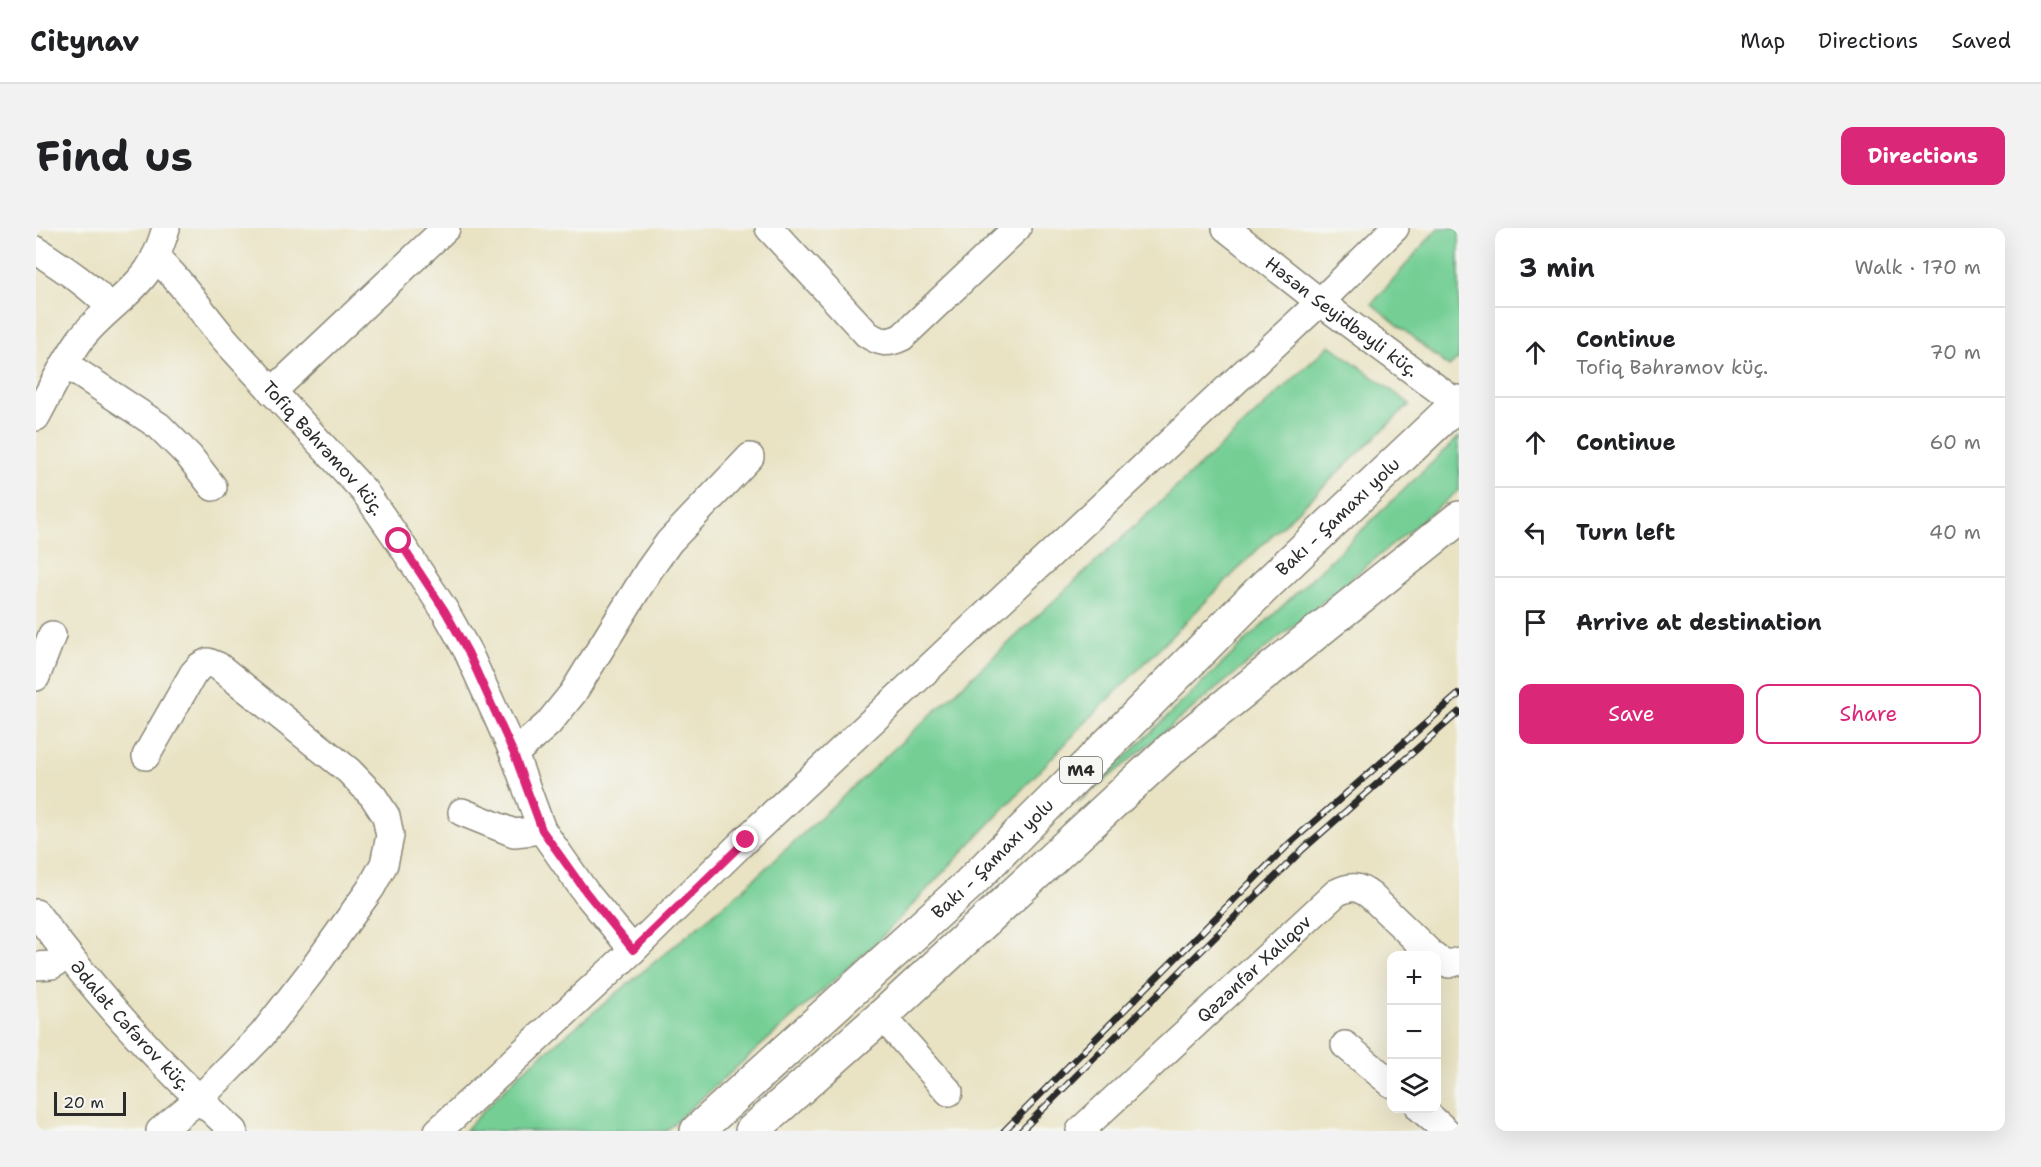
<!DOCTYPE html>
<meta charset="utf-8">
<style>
body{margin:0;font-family:"Shantell Sans",sans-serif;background:#f2f2f2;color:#202124}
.controls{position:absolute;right:18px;bottom:18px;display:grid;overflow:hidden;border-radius:12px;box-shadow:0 6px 24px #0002}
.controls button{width:54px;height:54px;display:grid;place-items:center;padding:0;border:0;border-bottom:2px solid #e0e0e0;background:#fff;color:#202124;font:30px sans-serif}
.scale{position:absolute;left:18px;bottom:15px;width:72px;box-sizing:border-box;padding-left:6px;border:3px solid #2b2b2b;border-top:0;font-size:16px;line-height:21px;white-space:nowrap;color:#2b2b2b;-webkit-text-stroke:4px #f6f6f2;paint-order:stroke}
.stop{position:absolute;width:18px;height:18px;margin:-14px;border:4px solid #db2777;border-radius:50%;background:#fff}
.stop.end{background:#db2777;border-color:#fff;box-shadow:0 2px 6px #0008}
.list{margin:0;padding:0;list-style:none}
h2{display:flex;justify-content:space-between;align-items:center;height:78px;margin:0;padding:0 24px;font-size:26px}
h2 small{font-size:20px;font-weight:400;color:#757577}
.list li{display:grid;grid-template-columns:39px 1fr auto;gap:18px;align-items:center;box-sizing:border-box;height:90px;padding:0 24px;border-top:2px solid #e0e0e0}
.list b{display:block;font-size:22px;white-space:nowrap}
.list p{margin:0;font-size:20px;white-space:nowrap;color:#757577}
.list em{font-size:20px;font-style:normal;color:#757577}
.actions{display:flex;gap:12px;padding:18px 24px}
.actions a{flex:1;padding:14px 0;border:2px solid #db2777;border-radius:12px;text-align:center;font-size:21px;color:#db2777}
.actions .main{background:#db2777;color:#fff}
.icon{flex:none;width:33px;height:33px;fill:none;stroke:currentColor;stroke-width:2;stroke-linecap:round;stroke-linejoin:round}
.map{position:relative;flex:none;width:1423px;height:903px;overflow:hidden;border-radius:12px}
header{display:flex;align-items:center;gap:36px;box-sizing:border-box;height:84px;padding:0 30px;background:#fff;border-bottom:2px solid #e0e0e0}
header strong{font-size:28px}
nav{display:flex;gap:33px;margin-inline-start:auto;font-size:21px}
.intro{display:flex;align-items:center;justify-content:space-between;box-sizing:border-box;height:144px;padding:0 36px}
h1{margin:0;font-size:42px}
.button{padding:15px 27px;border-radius:12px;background:#db2777;color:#fff;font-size:21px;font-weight:700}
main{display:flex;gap:36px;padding:0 36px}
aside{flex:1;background:#fff;border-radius:12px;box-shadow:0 6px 24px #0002}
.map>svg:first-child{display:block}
</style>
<header>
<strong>Citynav</strong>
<nav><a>Map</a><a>Directions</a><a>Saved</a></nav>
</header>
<div class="intro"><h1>Find us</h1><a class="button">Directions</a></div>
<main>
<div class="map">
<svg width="1423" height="903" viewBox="0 0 1423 903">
<rect width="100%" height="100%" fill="#f6f6f2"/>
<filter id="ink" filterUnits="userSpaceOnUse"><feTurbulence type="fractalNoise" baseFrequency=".0167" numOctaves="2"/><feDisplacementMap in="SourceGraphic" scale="12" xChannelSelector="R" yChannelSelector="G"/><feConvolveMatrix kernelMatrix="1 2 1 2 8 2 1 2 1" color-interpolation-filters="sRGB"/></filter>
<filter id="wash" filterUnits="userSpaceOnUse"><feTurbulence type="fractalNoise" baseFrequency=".008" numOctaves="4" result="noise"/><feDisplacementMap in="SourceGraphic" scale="24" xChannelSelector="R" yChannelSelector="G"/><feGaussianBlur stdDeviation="1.35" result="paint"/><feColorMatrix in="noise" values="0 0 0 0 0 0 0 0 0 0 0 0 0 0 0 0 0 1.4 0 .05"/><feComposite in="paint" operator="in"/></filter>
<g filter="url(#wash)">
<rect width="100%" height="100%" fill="#e9e3c4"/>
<path fill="#75cf95" stroke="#507d60" stroke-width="1.5" d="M 1402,0 L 1423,0 L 1423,130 L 1413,139 L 1336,76 Z
M 1294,117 L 1374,176 L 1229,314 L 1048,496 L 841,714 L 629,903 L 428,903 L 485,844 L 706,662 Z
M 1423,209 L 1423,262 L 1040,576 Z"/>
</g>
<g filter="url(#ink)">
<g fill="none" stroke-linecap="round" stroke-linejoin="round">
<g stroke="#8a8778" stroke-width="30">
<g id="minor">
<path d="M 733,0 L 831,106 C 844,115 852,116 866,109 L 981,0"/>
<path id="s1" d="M 1190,0 L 1284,74 L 1422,176"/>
<path d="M 0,22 C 27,40 52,56 74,79"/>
<path id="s2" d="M 119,29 C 147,54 167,87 192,115 L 328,263 L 363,313 L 409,383 L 432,424 L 478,526 L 506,602 L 550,665 L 597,722"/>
<path d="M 29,136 L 123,198 L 153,228 L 177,259"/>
<path d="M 236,164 L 410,0"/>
<path d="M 0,189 C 14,163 27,136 44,112 C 63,86 93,69 112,42 C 120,30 126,14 130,0"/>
<path d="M 0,449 L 16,407"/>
<path d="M 478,526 L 512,496 L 537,465 L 613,342 L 633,314 L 714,229"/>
<path d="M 110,528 L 157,446 L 164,438 L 172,434 L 182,438 L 313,543 L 337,568 L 350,588 L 354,608 L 348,636 L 335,660 L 275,744 L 226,807 L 192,842 L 163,871 L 124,903"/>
<path d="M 426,584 L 478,605 L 506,602"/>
<path id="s3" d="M 0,685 C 61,767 122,835 198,903"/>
<path d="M 1400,731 L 1413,736 L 1423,733"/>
<path d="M 0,738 L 16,737 L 32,728"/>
<path d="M 846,788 L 913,864"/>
<path d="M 1309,817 L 1356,856"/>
<path d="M 1384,880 L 1410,903"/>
<path d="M 402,903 L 597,722 L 709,612 L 1284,74 L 1359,0"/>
<path id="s4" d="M 1044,903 L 1300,665 C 1315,657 1322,658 1335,668 L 1397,728"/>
</g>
</g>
<g stroke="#8a8778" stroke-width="36">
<g id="highway">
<path id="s5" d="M 661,903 L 933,656 L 1230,357 L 1423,174"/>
<path d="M 716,903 L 846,788 L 1135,521 L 1423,290"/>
</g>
</g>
<use href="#minor" stroke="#fff" stroke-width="27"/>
<use href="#highway" stroke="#fff" stroke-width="33"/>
<g stroke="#2b2b2b" stroke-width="7">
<path id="rail" d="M 968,903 L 1254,615 L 1423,466
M 985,903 L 1267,621 L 1423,484"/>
</g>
<use href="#rail" stroke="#f6f6f2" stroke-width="4.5" stroke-dasharray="14" stroke-linecap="butt"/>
</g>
</g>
<g fill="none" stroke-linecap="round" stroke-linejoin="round" filter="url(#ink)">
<path stroke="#db2777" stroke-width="8" d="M 363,313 L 409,383 L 432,424 L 478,526 L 506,602 L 550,664 L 597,722 L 710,612"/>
</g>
<g text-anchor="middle" stroke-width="6" stroke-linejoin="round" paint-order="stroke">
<rect fill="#f6f6f2" stroke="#686867" stroke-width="1.5" x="1024" y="529" width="42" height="26" rx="4.5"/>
<g font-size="16" font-weight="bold" fill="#2b2b2b">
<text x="1045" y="548">M4</text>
</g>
<g font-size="18" fill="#2b2b2b" stroke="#f6f6f2">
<text dy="6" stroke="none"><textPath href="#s1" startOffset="146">Həsən Seyidbəyli küç.</textPath></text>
<text dy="6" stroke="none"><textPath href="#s2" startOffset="255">Tofiq Bəhrəmov küç.</textPath></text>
<text dy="6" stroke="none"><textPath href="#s5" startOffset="888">Bakı - Şamaxı yolu</textPath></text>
<text dy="6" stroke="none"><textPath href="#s5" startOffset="402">Bakı - Şamaxı yolu</textPath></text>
<text dy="6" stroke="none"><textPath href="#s4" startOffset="238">Qəzənfər Xalıqov</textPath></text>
<text dy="6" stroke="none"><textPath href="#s3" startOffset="147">Ədalət Cəfərov küç.</textPath></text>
</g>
</g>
</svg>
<div class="controls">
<button>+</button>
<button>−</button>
<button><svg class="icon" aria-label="layers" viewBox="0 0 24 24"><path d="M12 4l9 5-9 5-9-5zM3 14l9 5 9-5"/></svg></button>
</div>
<div class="scale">20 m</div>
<div class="stop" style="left:363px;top:313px"></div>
<div class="stop end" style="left:710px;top:612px"></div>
</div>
<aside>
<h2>3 min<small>Walk · 170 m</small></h2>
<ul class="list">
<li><svg class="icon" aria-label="ahead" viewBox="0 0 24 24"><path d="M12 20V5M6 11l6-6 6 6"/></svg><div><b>Continue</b><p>Tofiq Bəhrəmov küç.</p></div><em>70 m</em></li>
<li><svg class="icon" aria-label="ahead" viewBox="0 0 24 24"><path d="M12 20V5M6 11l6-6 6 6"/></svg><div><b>Continue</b></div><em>60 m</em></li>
<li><svg class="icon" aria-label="left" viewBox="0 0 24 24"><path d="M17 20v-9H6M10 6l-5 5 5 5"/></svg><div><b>Turn left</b></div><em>40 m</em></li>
<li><svg class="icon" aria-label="arrive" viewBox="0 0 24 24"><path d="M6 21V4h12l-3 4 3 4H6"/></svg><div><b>Arrive at destination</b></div></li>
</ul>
<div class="actions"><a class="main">Save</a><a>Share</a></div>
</aside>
</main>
